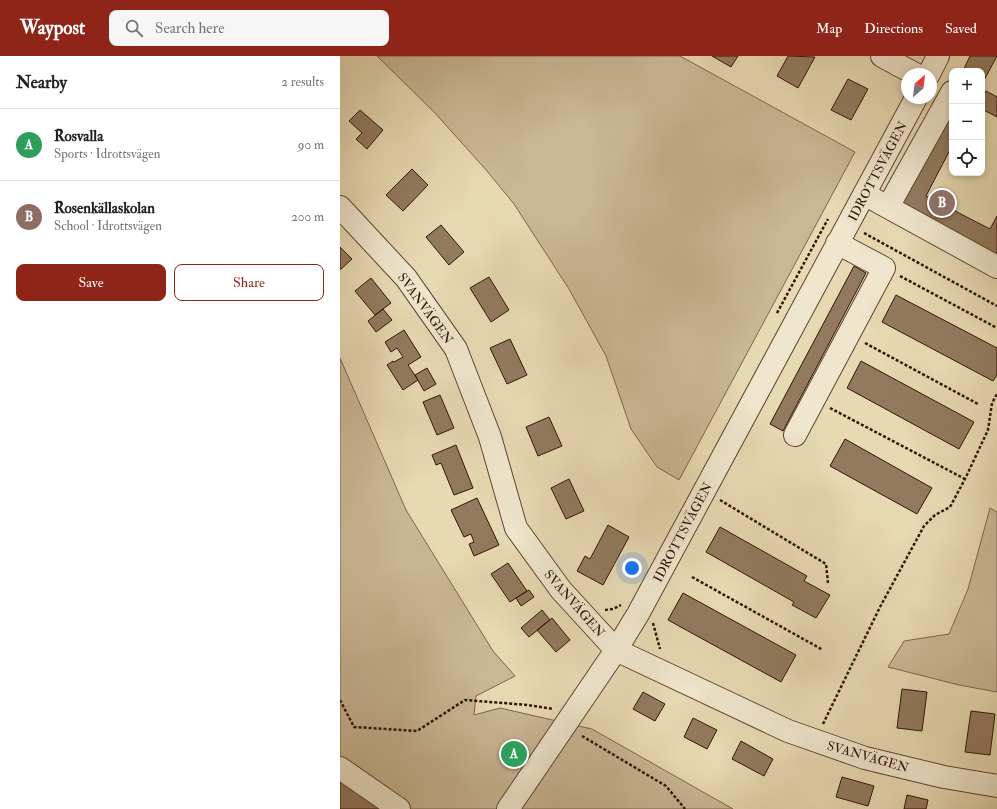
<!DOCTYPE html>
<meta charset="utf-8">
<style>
body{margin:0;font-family:"IM FELL Double Pica",serif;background:#f6f6f6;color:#202124}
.controls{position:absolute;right:12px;top:12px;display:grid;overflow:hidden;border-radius:8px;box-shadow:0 2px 6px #0003}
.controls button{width:36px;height:36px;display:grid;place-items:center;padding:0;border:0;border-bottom:1px solid #e0e0e0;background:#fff;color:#202124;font:20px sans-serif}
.compass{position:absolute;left:561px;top:12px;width:36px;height:36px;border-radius:50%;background:#fff;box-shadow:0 2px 6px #0003;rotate:28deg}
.you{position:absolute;left:292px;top:512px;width:14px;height:14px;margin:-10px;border:3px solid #fff;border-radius:50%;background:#1a73e8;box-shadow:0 0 0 6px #1a73e833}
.badge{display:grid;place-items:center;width:26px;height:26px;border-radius:50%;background:#8f2418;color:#fff;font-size:13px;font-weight:700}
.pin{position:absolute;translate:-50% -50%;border:2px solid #fff;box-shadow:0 1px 4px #0006}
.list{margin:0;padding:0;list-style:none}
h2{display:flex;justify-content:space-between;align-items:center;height:52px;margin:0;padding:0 16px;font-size:17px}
h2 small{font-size:13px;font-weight:400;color:#757577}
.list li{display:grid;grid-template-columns:26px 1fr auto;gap:12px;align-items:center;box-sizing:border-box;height:72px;padding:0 16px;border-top:1px solid #e0e0e0}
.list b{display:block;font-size:15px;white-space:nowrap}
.list p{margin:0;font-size:13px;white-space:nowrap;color:#757577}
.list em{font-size:13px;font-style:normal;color:#757577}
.actions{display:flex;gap:8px;padding:12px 16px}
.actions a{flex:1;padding:9px 0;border:1px solid #8f2418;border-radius:8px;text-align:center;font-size:14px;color:#8f2418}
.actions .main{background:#8f2418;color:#fff}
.icon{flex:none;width:22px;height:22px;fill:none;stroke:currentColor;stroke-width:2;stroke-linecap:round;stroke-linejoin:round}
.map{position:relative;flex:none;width:657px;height:753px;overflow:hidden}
header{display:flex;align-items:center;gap:24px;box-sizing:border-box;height:56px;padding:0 20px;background:#8f2418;color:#fff}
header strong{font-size:19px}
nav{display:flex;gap:22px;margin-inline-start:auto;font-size:14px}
.search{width:280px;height:36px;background:#f6f6f6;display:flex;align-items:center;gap:10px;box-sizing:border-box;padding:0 14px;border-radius:8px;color:#757577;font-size:15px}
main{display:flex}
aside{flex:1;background:#fff}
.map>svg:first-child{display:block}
</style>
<header>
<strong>Waypost</strong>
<div class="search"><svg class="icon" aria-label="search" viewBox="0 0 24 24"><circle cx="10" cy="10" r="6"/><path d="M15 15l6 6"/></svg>Search here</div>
<nav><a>Map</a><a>Directions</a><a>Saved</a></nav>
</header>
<main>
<aside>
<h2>Nearby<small>2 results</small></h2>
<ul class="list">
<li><span class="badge" style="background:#2e9e5b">A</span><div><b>Rosvalla</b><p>Sports · Idrottsvägen</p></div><em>90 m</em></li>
<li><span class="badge" style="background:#8d6e63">B</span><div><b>Rosenkällaskolan</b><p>School · Idrottsvägen</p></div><em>200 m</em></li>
</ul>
<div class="actions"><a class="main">Save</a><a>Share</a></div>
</aside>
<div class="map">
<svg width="657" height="753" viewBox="0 0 657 753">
<rect width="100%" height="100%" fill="#e7d9b2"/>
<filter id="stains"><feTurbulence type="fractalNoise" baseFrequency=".005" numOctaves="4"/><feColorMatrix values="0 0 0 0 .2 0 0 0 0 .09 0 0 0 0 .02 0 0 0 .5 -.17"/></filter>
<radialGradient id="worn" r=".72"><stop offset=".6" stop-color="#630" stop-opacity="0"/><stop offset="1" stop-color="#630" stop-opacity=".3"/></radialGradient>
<path fill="#c9b795" stroke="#7f654d" d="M 37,0 L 340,0 L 515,96 L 339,424 L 317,411 L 291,373 L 266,300 L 229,233 L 174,148 L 147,115 L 95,57 Z
M 0,302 L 66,454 L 153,595 L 175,620 L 136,640 L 134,659 L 160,652 L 252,673 L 393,753 L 0,753 Z
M 650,452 L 657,456 L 657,636 L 619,629 L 548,611 L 564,585 L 609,578 L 628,533 Z"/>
<path fill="#927a5f" stroke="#351305" d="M 372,0 L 398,0 L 391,11 Z
M 448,0 L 475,1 L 458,32 L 437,20 Z
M 630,0 L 657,0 L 643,26 L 642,25 L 642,15 L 623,15 Z
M 508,23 L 528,33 L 511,64 L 491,54 Z
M 646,35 L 657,41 L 657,61 L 642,53 L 642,43 Z
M 612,47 L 612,90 L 586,140 L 650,173 L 657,160 L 657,201 L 555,145 Z
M 20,54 L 43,74 L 27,93 L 16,83 L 22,77 L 9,65 Z
M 72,113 L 88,129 L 63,155 L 46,139 Z
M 101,169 L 124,196 L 109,209 L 86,181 Z
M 0,191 L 12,203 L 0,214 Z
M 514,210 L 526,217 L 443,375 L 430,368 Z
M 149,221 L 169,254 L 151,266 L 130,232 Z
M 31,222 L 51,247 L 35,259 L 15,235 Z
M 556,239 L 657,292 L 657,319 L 653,325 L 542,266 Z
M 43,253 L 52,264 L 36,276 L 28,265 Z
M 64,274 L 81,301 L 68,309 L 78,324 L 63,334 L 47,309 L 53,305 L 54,306 L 63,301 L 57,292 L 51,296 L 45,286 Z
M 170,283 L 187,319 L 167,328 L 150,292 Z
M 521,305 L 634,366 L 619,393 L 507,332 Z
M 87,312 L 96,328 L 84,335 L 75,319 Z
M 100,339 L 114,372 L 97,379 L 83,346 Z
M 209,361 L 222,390 L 198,400 L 186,371 Z
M 505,383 L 592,432 L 577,458 L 490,410 Z
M 116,389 L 133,432 L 114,439 L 101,407 L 96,409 L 92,399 Z
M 229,423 L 244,455 L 226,463 L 211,432 Z
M 137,442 L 159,489 L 134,500 L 129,488 L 134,486 L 131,478 L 124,481 L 111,454 Z
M 268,469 L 289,481 L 263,529 L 237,515 L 245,500 L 250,503 Z
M 380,471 L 467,520 L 464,525 L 490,539 L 476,562 L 452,549 L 454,546 L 366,496 Z
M 168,507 L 187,535 L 170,546 L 151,518 Z
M 189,534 L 194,541 L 181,550 L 176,542 Z
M 343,537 L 456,599 L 441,626 L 328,564 Z
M 202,554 L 210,564 L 189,581 L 181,572 Z
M 212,562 L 230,584 L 216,596 L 197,574 Z
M 562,633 L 587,636 L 582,675 L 557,672 Z
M 303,636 L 325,648 L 315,665 L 293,653 Z
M 631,655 L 655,658 L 650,699 L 625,696 Z
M 353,662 L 377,674 L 367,693 L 344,681 Z
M 401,685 L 433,703 L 424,720 L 392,703 Z
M 502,721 L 534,730 L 528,750 L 496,741 Z
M 0,724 L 43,753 L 0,753 Z
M 567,739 L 588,744 L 586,753 L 564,753 Z"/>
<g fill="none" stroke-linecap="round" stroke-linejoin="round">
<g stroke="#624430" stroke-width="24">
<path id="minor" d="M 542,0 L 575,18
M 589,18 L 598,0
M 524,138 L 657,211
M 0,151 L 66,222 L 116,293 L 150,381 L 176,472 L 221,534 L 276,594 L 448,675 L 525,702 L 604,721 L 657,730
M 548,151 L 612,36
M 455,379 L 544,212 L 497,187
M 0,712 L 59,753
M 168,753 L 276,594 L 298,558 L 576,42"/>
</g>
<path stroke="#351305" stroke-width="2.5" stroke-dasharray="3 2" stroke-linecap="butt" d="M 524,177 L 657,250
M 560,220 L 657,272
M 437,257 L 488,163
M 525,287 L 638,348
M 490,352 L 625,423
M 380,444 L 486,508 L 488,527
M 352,521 L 483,594
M 265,554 L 273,553 L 281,549
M 313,567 L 320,593
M 0,644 L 14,671 L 77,675 L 125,644 L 188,649 L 213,653
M 483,668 L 540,551 L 584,470 L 595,459 L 610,451 L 625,423 L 648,374 L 652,347 L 657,338
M 242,680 L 326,730 L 345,753"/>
<use href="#minor" stroke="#efe6cd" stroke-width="22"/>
</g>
<g text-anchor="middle" stroke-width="4" stroke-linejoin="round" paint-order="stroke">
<g font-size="13" fill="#351305" stroke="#efe6cd">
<text transform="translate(537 115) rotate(-62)" y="5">IDROTTSVÄGEN</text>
<text transform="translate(86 252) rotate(54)" y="5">SVANVÄGEN</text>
<text transform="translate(342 476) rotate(-62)" y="5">IDROTTSVÄGEN</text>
<text transform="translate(235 547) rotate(49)" y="5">SVANVÄGEN</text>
<text transform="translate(528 700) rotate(16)" y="5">SVANVÄGEN</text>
</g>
</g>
<rect width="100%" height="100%" filter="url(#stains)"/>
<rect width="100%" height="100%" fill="url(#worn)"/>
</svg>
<div class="controls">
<button>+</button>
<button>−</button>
<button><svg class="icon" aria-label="locate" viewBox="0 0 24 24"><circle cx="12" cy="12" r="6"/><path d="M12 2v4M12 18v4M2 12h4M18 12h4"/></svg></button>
</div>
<svg class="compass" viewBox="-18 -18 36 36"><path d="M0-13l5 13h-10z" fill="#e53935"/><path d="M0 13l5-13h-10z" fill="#757577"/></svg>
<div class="you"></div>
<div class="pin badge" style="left:174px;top:698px;background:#2e9e5b">A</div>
<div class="pin badge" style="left:602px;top:147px;background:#8d6e63">B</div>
</div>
</main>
